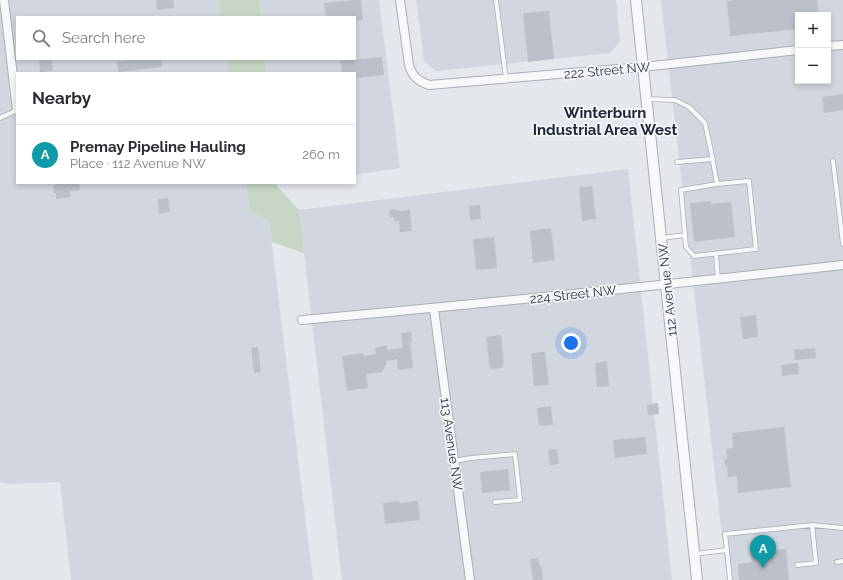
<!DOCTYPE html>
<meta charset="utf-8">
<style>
body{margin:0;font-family:Raleway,sans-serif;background:#f2f2f3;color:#2b2b33}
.controls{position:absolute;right:12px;top:12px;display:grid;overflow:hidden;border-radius:0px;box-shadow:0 2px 6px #0003}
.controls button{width:36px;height:36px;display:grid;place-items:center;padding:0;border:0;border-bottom:1px solid #e1e1e2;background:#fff;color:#2b2b33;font:20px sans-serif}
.you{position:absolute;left:571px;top:343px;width:14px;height:14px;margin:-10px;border:3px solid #fff;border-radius:50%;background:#1a73e8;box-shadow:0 0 0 6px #1a73e833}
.badge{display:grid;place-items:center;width:26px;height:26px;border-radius:50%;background:#1a73e8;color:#fff;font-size:13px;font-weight:700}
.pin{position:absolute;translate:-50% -33px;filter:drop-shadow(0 1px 2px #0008)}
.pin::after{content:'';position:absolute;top:21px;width:14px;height:12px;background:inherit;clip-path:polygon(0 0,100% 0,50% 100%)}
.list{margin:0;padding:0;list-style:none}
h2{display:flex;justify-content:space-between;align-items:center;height:52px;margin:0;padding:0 16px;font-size:17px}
h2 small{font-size:13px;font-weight:400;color:#7c7c81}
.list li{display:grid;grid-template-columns:26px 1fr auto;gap:12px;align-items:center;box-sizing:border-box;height:60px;padding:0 16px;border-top:1px solid #e1e1e2}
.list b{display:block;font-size:15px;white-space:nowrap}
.list p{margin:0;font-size:13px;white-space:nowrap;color:#7c7c81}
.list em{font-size:13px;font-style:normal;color:#7c7c81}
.icon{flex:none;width:22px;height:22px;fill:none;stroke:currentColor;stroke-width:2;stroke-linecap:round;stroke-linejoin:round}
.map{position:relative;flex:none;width:843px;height:580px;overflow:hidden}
.search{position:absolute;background:#fff;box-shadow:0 2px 6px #0003;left:16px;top:16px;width:340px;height:44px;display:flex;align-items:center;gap:10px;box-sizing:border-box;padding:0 14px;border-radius:0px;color:#7c7c81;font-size:15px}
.panel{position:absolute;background:#fff;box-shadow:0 2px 6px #0003;left:16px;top:72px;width:340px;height:112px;border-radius:0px}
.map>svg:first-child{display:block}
</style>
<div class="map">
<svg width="843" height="580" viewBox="0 0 843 580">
<rect width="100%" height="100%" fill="#e4e7ec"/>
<path fill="#d2d6de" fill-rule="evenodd" d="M0,0H219L221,17H17V59H227L229,73H17V183H246L250,211L269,221L313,580H71L60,482L6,484L0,482Z
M259,0H379L400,168L355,175V73H266L265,59H355V17H261Z
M416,0H616L620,41L611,53L436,71L424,61Z
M661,0H843V580H727ZM798,15H828V81H798Z
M628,169L672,580H342L299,210Z"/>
<path fill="#c9d6c5" d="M219,0H259L261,17H221Z
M227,59H265L266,73H229Z
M246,183H277V186L299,210L304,253L272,242L269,221L250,211Z"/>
<path fill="#bbc0ca" d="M156,0H173L174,8L157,10Z
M354,0H361L363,20L355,21V17H326L324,3Z
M736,0H817L819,15H798V29L730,36L727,1Z
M549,11L554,59L528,62L523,13Z
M382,57L384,75L355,78V73H342L340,61Z
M39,59H52L53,71L40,72Z
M134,59H161L162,67L118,72L117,62Z
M843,94V110L824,113L822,97Z
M55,183H79L80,190L70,191L71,197L56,199V193H54L53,185H55Z
M592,186L596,219L582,221L579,187Z
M168,198L170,212L159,214L158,199Z
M711,201V204L731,202L735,237L694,242L690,203Z
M480,205L481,219L470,220L469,206Z
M397,209V211L410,210L412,231L400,232L399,221L395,222L394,217L390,218L389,210Z
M551,228L555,260L533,263L530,231Z
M494,237L497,268L476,270L473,239Z
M756,315L758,337L743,339L740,317Z
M411,332L412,342H410L413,368L398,370L397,359L386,361V365L382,372L366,374L368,388L347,391L342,356L363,353L364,356L376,354L375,348L387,345V350L403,348L401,333Z
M501,335L504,363L503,364V368L490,369L486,337Z
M258,347L261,372L254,373L251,348Z
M815,348L816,358L795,360L794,350Z
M545,352L549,385L534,386L531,353Z
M607,361L609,386L597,387L595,363Z
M798,363L799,374L782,376L781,365Z
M658,403L659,414L648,415L647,405Z
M551,406L553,425L539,426L537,408Z
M784,427L791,487L738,493L737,476L728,477L727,466L725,467L724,460L727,459L726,449L733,448L732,433Z
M645,437L647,454L615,458L613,440Z
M557,449L559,464L550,465L548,450Z
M508,469L510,490L482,493L480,472Z
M399,501L400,503L418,501L420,520L385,524L383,503Z
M786,549L789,580H739L738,564L752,562L750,553Z
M538,558L540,567H542L543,580H533L530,559Z"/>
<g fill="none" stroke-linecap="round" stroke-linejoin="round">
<defs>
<path id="service" d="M496,0L506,79
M646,99L675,100L689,107L705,123L711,151L717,184L681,190L686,247L694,256L756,249L749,181L717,184
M0,118L17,110
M833,161L843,244
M677,162L713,159
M662,238L685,235
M716,254L718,279
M454,461L471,458L515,454L520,500L495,502
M727,550L725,534L812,525L843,528
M694,554L727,550L730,580
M837,562L843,561
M797,565L816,563L812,525"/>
<path id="minor" d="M4,0L17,110
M400,0L409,65C412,76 418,81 429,85L643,67L798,50
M828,46L843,45
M434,309L470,580
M302,320C483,304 663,285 843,265"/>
<path id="tertiary" d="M636,0L697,580"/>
</defs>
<use href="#service" stroke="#a9aeb7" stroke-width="5.5"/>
<use href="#minor" stroke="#a9aeb7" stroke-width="10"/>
<use href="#tertiary" stroke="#a9aeb7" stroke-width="12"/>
<use href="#service" stroke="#f7f8fa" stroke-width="4"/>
<use href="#minor" stroke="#f7f8fa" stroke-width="8"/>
<use href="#tertiary" stroke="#f7f8fa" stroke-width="10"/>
</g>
<g text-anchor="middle" stroke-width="3.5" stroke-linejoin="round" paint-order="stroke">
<g font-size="13" fill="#2b3445" stroke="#f4f6f9">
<text transform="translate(607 70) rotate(-5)" y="5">222 Street NW</text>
<text transform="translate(667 290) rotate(-96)" y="5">112 Avenue NW</text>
<text transform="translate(573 294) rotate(-6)" y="5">224 Street NW</text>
<text transform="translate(452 444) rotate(82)" y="5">113 Avenue NW</text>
</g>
<g font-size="15" font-weight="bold" fill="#1d2536" stroke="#f4f6f9">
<text x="605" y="118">Winterburn<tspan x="605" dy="17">Industrial Area West</tspan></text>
</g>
</g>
</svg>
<div class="controls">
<button>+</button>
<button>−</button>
</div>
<div class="you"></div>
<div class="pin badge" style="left:763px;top:568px;background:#0f9aa8">A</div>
<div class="search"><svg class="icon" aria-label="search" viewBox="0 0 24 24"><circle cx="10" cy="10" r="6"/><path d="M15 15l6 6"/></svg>Search here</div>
<section class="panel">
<h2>Nearby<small></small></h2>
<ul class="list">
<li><span class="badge" style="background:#0f9aa8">A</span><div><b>Premay Pipeline Hauling</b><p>Place · 112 Avenue NW</p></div><em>260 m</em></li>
</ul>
</section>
</div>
